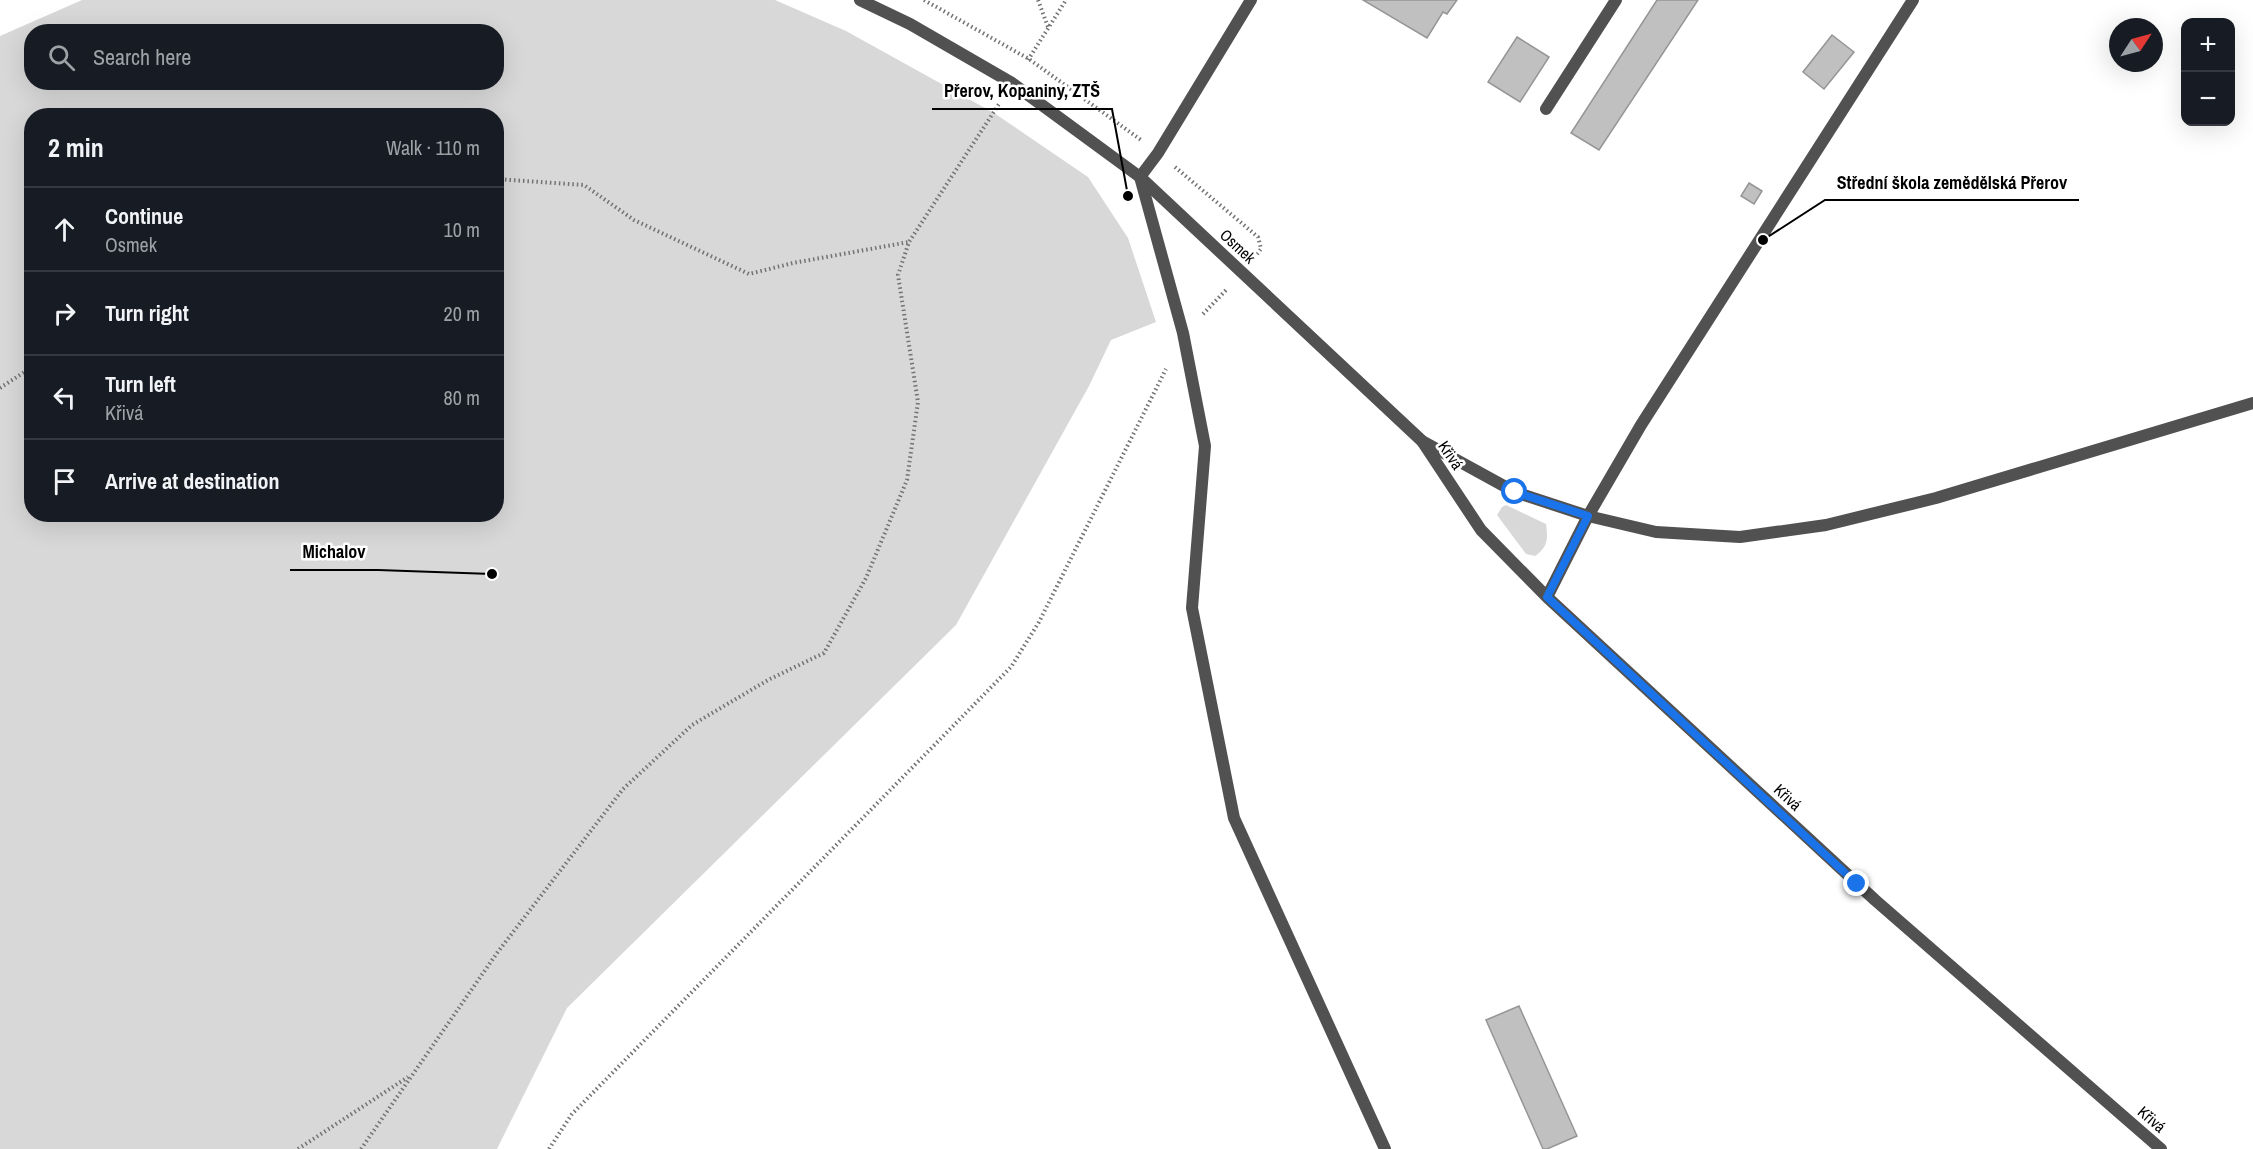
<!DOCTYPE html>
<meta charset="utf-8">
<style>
body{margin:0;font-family:"Archivo Narrow",sans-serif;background:#242831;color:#f1f3f6}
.controls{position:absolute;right:18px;top:18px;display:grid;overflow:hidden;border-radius:12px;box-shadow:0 6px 24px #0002}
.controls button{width:54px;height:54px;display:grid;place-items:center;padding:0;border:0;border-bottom:2px solid #363941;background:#171b24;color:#f1f3f6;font:30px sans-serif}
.compass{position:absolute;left:2109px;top:18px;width:54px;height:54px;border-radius:50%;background:#171b24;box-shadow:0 6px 24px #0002;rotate:54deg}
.stop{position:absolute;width:18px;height:18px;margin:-14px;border:4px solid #1a73e8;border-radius:50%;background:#fff}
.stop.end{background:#1a73e8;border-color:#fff;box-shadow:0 2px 6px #0008}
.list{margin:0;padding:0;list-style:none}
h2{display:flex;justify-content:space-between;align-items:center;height:78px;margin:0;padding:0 24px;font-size:26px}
h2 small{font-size:20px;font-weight:400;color:#9ea1a6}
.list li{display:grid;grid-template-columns:39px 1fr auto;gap:18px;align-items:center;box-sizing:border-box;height:84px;padding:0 24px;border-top:2px solid #363941}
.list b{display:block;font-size:22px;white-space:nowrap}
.list p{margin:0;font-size:20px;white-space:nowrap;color:#9ea1a6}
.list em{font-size:20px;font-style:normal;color:#9ea1a6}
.icon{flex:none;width:33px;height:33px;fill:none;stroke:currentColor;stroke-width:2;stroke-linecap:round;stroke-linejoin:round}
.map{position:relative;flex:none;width:2253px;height:1149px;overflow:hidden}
.search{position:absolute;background:#171b24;box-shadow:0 6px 24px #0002;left:24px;top:24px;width:480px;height:66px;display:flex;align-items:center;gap:15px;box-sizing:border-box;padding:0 21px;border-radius:24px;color:#9ea1a6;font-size:22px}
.panel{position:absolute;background:#171b24;box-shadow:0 6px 24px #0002;left:24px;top:108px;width:480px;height:414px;border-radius:24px}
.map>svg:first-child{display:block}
</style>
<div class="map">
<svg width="2253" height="1149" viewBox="0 0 2253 1149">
<rect width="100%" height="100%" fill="#fff"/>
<path fill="#d8d8d8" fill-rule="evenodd" d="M82,0H775L846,31L994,113L1088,177L1128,238L1156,322L1111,340L1089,386L956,625L567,1008L497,1149H0V36ZM32,32H496V82H32ZM32,116H496V514H32Z
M1506,505L1546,524C1548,539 1548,547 1535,556L1526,554L1497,515L1502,507Z"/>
<path fill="#c0c0c0" stroke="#959595" stroke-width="1.5" d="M1363,0H1457L1447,14L1443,12L1427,38Z
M1657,0H1698L1599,150L1571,133Z
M1832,35L1854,52L1824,89L1803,72Z
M1517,37L1549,57L1520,102L1488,82Z
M1749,183L1762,191L1754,204L1741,196Z
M1519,1006L1577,1136L1547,1149H1543L1486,1020Z"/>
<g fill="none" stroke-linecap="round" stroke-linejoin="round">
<path stroke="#737373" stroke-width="4" stroke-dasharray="1.5 3" stroke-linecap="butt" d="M924,0L1029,59L1141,140
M1038,0L1048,27
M1028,60L1066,0
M1175,167L1258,237L1261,249L1257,254
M496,179L584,185L634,220L749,274L793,263L909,242
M1203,314L1227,289
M0,388L32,367
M298,1149L408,1077
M361,1149L497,953L623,789L692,725L768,680L824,653L866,578L907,480L918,402L898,275L909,242L999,104
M549,1149L572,1114L1011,667L1039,622L1166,369"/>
<path stroke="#515151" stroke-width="12" d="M1546,109L1616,0
M1140,177L1158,153L1251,0
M1588,516L1641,425L1913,0"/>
<path stroke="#515151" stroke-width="12" d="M1140,177L1183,333L1205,446L1192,608L1234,818L1385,1149
M1422,441L1481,530L1547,597L1875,900L2161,1149
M1547,597L1588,516"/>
<path stroke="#515151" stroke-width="12" d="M860,0L910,24L1012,83L1140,177L1422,441L1515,492L1588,516L1656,532L1740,537L1826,525L1936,498L2253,403"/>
</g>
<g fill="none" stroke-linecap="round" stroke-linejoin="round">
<path stroke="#1a73e8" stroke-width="8" d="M1515,492L1588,516L1547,597L1857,884"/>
</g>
<g text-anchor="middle" stroke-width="5" stroke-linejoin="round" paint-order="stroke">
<g font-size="16" fill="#000" stroke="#fff">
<text transform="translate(1238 246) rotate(43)" y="6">Osmek</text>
<text transform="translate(1451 455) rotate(56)" y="6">Křivá</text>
<text transform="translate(1788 797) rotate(43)" y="6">Křivá</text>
<text transform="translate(2152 1119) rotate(41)" y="6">Křivá</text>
</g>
</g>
<path fill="none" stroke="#000" stroke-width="2" d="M1128 196L1112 109H932M1763 240L1825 200H2079M492 574L378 570H290"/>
<g fill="#000" stroke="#fff" stroke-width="2">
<circle cx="1128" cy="196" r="6"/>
<circle cx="1763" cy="240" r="6"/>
<circle cx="492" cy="574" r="6"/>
</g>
<g font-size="18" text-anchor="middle" font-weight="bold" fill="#000" stroke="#fff" stroke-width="5" stroke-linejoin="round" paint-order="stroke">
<text x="1022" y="97">Přerov, Kopaniny, ZTŠ</text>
<text x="1952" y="189">Střední škola zemědělská Přerov</text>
<text x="334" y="558">Michalov</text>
</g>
</svg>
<div class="controls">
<button>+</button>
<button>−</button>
</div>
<svg class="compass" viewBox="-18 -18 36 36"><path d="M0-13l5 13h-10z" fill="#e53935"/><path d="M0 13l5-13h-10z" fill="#9ea1a6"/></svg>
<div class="stop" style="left:1515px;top:492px"></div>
<div class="stop end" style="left:1857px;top:884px"></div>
<div class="search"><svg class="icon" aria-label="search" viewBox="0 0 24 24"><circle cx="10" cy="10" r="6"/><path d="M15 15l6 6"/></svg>Search here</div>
<section class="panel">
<h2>2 min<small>Walk · 110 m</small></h2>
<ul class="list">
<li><svg class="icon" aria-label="ahead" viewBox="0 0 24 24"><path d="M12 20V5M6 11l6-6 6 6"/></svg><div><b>Continue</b><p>Osmek</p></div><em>10 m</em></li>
<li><svg class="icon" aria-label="right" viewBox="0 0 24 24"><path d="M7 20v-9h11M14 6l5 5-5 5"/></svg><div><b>Turn right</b></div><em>20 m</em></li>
<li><svg class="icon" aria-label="left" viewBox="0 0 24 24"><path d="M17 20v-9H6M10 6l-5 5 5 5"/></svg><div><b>Turn left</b><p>Křivá</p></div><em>80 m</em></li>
<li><svg class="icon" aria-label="arrive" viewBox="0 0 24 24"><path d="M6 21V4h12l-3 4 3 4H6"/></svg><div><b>Arrive at destination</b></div></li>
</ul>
</section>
</div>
